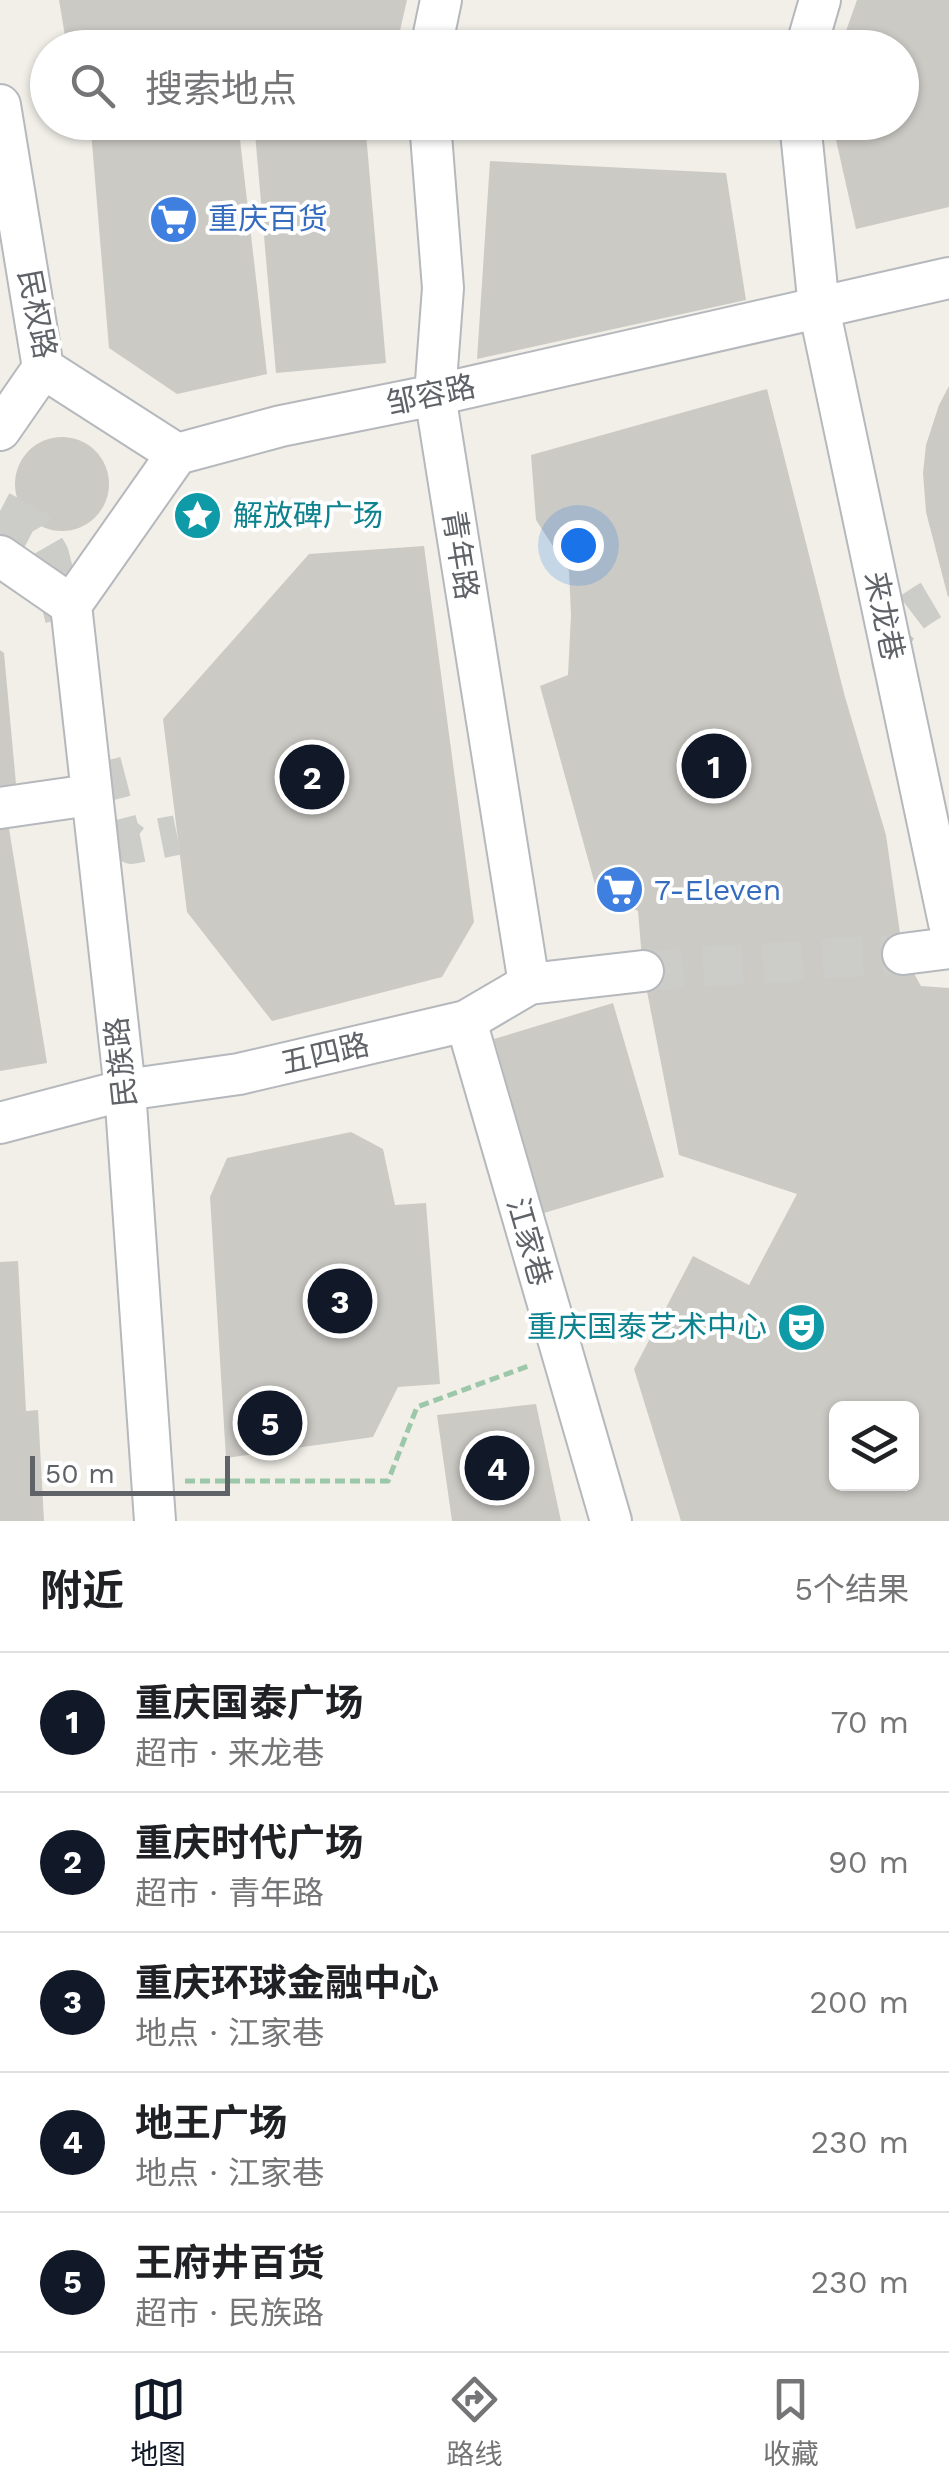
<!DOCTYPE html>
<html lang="zh">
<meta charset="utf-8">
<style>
body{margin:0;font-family:"Work Sans","Noto Sans SC",sans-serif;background:#f2f2f2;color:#202124}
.controls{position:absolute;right:30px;bottom:30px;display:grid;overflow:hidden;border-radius:15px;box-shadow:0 2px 8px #0004}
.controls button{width:90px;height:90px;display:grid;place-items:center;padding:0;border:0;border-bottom:2px solid #e0e0e0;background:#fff;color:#202124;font:50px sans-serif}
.scale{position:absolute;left:30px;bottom:25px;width:200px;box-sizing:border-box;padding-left:10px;border:5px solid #5f6368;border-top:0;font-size:28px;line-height:35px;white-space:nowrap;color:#5f6368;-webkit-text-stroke:8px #fff;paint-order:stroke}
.you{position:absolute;left:578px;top:545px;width:35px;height:35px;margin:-25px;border:8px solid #fff;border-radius:50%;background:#1a73e8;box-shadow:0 0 0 15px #1a73e833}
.badge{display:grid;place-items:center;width:65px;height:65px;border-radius:50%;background:#111827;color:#fff;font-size:32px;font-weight:700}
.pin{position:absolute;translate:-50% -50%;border:5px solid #fff;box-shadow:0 2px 10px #0006}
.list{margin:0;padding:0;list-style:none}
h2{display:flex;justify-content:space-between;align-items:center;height:130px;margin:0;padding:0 40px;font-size:42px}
h2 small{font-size:32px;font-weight:400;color:#757577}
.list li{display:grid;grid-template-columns:65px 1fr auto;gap:30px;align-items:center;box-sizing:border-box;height:140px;padding:0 40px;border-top:2px solid #e0e0e0}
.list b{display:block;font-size:38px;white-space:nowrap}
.list p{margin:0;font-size:32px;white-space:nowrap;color:#757577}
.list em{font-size:32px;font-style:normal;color:#757577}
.icon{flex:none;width:55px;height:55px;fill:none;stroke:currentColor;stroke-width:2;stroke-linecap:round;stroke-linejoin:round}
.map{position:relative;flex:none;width:949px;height:1521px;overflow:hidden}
.search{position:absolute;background:#fff;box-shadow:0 2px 8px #0004;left:30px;right:30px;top:30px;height:110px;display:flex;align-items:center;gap:25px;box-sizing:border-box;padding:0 35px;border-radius:55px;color:#757577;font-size:38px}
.sheet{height:830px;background:#fff}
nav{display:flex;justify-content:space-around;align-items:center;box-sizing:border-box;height:140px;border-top:2px solid #e0e0e0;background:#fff;font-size:28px;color:#757577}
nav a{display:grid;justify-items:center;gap:5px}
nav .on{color:#111827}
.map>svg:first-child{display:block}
</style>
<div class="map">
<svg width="949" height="1521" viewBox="0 0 949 1521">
<rect width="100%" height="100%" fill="#f1efe8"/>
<path fill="#cccac5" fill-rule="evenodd" d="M59,0H407L396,48H67Z
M857,0H949V207L856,229L832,122H902V48H840Z
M144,122H238L267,374L177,394L109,348L91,131Z
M254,122H365L386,363L276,373Z
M490,161L726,173L746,300L477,359Z
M949,386V596L948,597L926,512L923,473L926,445L939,405Z
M767,389L845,697L886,835L903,954L921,986L949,988V1521H681L634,1369L693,1256L749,1285L797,1194L679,1155L643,971L638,911L596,888L540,686L568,675L571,615L569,571L536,520L531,455ZM836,1408H912V1484H836Z
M15 484a47 47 0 1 1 94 0a47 47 0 1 1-94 0Z
M424,546L474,922L442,977L272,1021L187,912L163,719L309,554Z
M0,650L4,653L17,795L0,798Z
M7,816L47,1063L0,1071V817Z
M613,1003L664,1177L544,1213L494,1039Z
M351,1132L383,1149L395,1205L426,1203L440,1384L398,1387L373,1437L226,1458L210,1197L227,1158Z
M18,1261L26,1411L38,1410L44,1521H0V1262Z
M536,1404L561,1521H452L437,1415Z"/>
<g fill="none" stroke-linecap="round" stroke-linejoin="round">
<path stroke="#ccccc8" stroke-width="40" stroke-dasharray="40 20" stroke-linecap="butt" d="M0,511L34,529L49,555L65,618
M892,665C884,631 904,616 931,600
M101,762L120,835L132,844L177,835
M643,971L903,954"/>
<defs>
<path id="minor" d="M431,48L441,0
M806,48L820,0
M0,105L43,368L177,454
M430,122L443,288L435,395L529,984
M800,122L819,308L949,923
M0,430L43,368
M0,556L71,605
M71,605L177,454L281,426L435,395L949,278
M71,605L125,1090L155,1521
M0,808L90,795
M903,954L949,948
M466,1021L611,1521
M0,1123L125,1090L239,1074L466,1021L529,984L643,971"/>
</defs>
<use href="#minor" stroke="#b5b8bc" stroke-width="44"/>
<path stroke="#9cc7a9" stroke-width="5" stroke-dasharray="10 5" stroke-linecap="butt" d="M185,1481H388L417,1407L531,1365"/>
<use href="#minor" stroke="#fff" stroke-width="40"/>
</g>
<defs>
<symbol id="supermarket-disc" viewBox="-11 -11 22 22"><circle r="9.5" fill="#3f7fe0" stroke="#fff"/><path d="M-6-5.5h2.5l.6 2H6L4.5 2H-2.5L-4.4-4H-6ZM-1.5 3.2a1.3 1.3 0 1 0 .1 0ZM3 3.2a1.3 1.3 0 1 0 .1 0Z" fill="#fff"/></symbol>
<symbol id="sight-disc" viewBox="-11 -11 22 22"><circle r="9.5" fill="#0f9aa8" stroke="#fff"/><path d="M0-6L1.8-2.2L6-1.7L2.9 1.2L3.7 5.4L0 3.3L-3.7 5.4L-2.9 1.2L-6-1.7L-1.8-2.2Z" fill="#fff"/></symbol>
<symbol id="theatre-disc" viewBox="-11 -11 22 22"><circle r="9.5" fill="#0f9aa8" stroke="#fff"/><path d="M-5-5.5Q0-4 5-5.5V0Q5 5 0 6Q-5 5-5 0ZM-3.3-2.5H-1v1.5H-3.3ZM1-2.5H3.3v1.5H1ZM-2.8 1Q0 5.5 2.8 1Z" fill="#fff"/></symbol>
</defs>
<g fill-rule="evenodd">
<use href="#supermarket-disc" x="146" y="192" width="55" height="55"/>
<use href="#sight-disc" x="170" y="488" width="55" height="55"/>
<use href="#supermarket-disc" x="592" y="862" width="55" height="55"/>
<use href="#theatre-disc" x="774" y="1300" width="55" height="55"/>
</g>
<g text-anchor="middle" stroke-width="8" stroke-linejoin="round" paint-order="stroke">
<g font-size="30" fill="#366cbe" stroke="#fff" text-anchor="start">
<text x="208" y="229">重庆百货</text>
<text x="654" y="900">7-Eleven</text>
</g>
<g font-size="30" fill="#5f6368" stroke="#fff">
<text transform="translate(37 314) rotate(79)" y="10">民权路</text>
<text transform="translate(431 395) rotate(-12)" y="10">邹容路</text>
<text transform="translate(460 555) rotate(81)" y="10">青年路</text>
<text transform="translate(884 616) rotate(78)" y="10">来龙巷</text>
<text transform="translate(325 1054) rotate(-13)" y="10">五四路</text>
<text transform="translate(121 1062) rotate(-96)" y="10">民族路</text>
<text transform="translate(529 1242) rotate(74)" y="10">江家巷</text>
</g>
<g font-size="30" fill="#0d838f" stroke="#fff" text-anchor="start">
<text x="233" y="526">解放碑广场</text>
<text x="767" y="1337" text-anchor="end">重庆国泰艺术中心</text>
</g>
</g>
</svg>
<div class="controls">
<button><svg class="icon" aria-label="layers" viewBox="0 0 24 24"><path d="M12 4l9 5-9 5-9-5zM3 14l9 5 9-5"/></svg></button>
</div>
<div class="scale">50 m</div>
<div class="you"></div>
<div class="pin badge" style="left:714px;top:766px">1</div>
<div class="pin badge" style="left:312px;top:777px">2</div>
<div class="pin badge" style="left:340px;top:1301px">3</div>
<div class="pin badge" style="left:497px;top:1468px">4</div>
<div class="pin badge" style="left:270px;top:1423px">5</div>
<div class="search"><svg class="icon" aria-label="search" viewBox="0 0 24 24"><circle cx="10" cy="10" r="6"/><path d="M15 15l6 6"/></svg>搜索地点</div>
</div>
<section class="sheet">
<h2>附近<small>5个结果</small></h2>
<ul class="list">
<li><span class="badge">1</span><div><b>重庆国泰广场</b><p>超市 · 来龙巷</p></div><em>70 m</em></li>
<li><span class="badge">2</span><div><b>重庆时代广场</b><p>超市 · 青年路</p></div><em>90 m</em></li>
<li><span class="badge">3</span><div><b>重庆环球金融中心</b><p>地点 · 江家巷</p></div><em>200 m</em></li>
<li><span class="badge">4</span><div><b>地王广场</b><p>地点 · 江家巷</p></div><em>230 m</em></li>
<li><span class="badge">5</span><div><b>王府井百货</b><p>超市 · 民族路</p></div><em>230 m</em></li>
</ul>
</section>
<nav>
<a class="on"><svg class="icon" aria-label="map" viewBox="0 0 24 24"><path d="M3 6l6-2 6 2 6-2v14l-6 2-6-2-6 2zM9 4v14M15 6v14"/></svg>地图</a>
<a><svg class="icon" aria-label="directions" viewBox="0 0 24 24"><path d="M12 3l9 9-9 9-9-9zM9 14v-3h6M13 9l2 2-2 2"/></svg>路线</a>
<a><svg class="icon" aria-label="saved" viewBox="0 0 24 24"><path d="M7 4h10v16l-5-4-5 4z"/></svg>收藏</a>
</nav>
